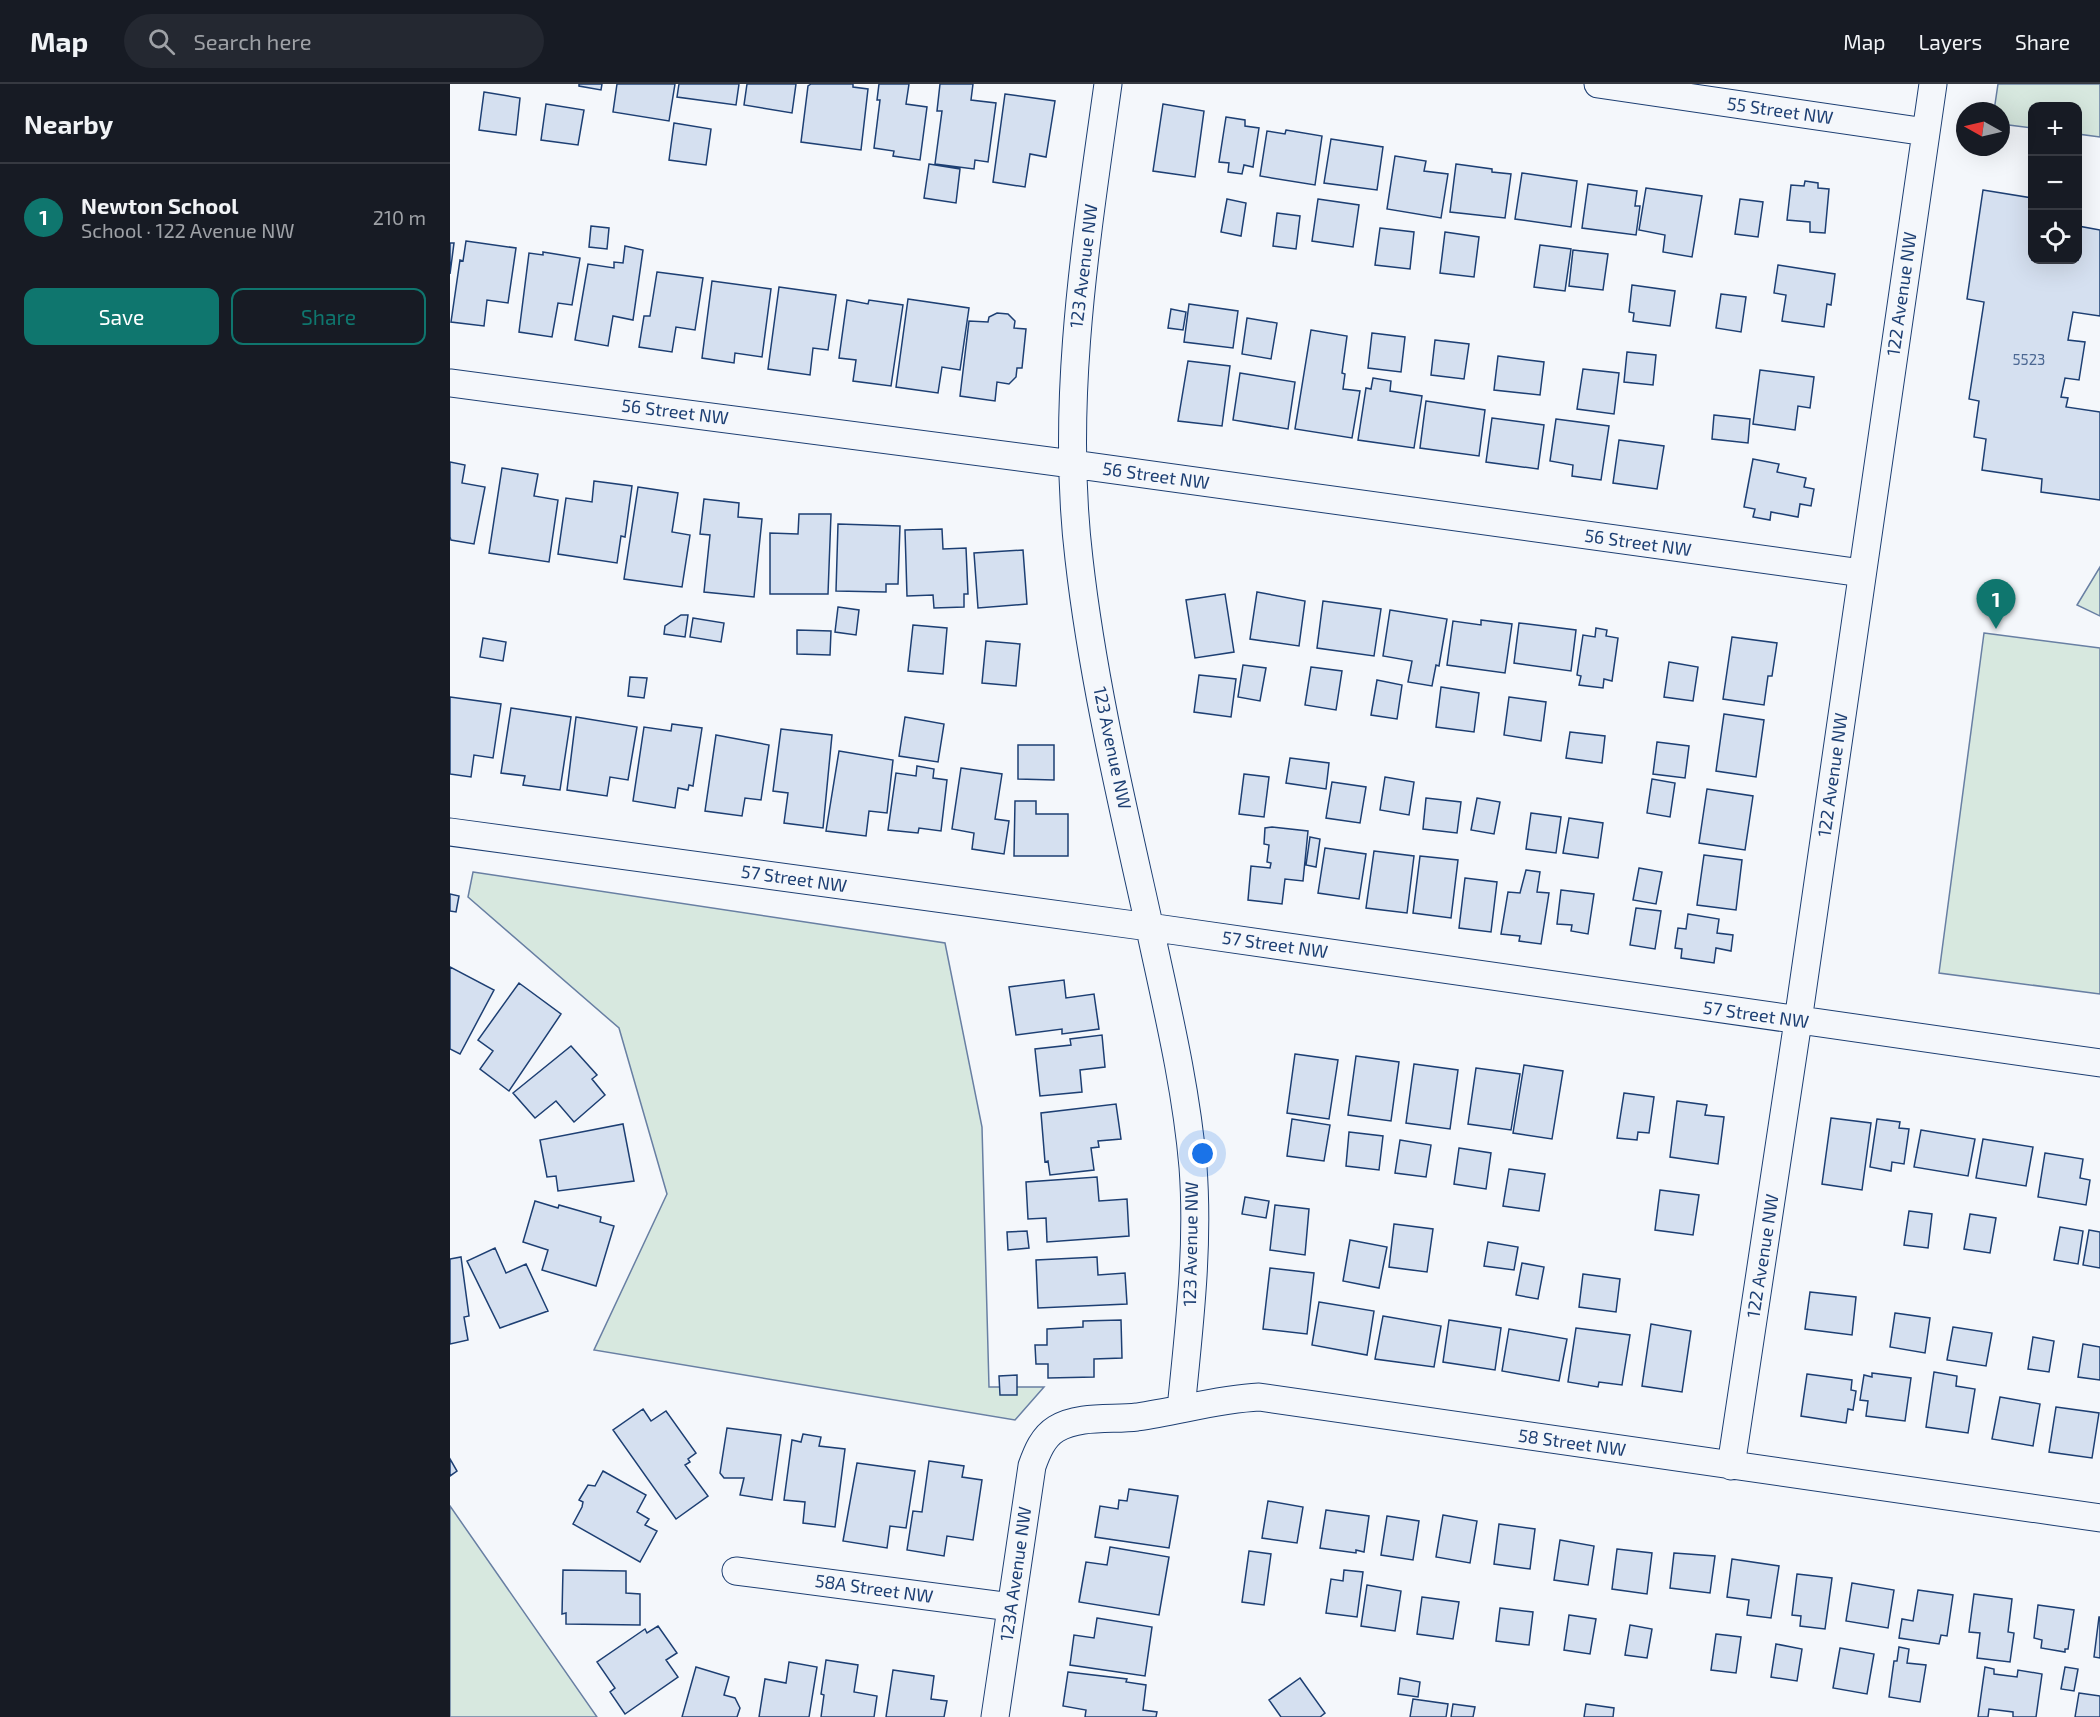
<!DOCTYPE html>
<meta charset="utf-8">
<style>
body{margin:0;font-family:"Exo 2",sans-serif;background:#242831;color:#f1f3f6}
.controls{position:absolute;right:18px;top:18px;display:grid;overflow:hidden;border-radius:12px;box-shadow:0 6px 24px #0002}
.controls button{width:54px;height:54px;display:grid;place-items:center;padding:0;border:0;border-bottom:2px solid #363941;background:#171b24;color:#f1f3f6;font:30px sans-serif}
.compass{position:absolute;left:1506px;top:18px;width:54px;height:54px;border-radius:50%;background:#171b24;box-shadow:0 6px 24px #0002;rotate:278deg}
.you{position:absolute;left:753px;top:1070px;width:21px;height:21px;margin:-15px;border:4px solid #fff;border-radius:50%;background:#1a73e8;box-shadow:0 0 0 9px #1a73e833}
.badge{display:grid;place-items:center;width:39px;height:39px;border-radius:50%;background:#0f766e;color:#fff;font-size:20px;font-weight:700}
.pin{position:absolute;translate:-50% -50px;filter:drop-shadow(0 2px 3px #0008)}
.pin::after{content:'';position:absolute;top:32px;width:21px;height:18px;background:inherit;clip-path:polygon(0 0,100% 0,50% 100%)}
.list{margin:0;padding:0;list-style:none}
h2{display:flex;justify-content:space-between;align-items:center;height:78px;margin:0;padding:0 24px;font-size:26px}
h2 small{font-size:20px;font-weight:400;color:#9ea1a6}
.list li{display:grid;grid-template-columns:39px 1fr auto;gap:18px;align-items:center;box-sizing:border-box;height:108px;padding:0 24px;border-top:2px solid #363941}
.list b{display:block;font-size:22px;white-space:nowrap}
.list p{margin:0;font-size:20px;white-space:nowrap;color:#9ea1a6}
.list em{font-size:20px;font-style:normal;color:#9ea1a6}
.actions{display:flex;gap:12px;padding:18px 24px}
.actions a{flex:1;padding:14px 0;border:2px solid #0f766e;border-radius:12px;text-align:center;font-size:21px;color:#0f766e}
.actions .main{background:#0f766e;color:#fff}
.icon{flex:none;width:33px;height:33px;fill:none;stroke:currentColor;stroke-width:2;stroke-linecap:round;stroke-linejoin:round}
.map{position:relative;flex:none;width:1650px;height:1633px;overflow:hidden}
header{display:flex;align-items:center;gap:36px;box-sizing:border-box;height:84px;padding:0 30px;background:#171b24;border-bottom:2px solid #363941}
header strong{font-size:28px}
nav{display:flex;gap:33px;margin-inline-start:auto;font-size:21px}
.search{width:420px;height:54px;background:#242831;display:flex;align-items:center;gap:15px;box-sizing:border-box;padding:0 21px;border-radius:33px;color:#9ea1a6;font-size:22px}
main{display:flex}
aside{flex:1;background:#171b24}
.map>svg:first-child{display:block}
</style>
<header>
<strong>Map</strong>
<div class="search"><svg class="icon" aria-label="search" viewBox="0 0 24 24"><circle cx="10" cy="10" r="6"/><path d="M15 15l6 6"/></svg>Search here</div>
<nav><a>Map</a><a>Layers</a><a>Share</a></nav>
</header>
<main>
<aside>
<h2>Nearby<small></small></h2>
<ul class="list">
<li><span class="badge">1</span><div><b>Newton School</b><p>School · 122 Avenue NW</p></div><em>210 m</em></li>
</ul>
<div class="actions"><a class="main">Save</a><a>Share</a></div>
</aside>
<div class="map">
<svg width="1650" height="1633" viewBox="0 0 1650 1633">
<rect width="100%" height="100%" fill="#f4f7fb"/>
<path fill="#d7e8df" stroke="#687fa3" stroke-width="1.5" d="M1548,0H1650V53L1628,50V22H1582V44L1551,40V27H1544Z
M1650,483V532L1627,521Z
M1534,549L1650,564V910L1489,889Z
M23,788L495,859L532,1043L539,1303H594L565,1336L144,1266L217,1110L169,944L18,813Z
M0,1422L147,1633H0Z"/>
<path fill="#d5e0f0" stroke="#1d3f73" stroke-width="1.5" d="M129,0H152L151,6L129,2Z
M167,0H225L219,37L163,28Z
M229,0H289L286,21L227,13Z
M297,0H346L342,29L294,21Z
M361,0H403V3L418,5L411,66L351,58L358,2Z
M429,0H459L456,20L477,23L470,76L443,72L444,67L424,64L430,16H427Z
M490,0H523L521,16L546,19L538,78L525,76L524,85L485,80L492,27H487Z
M34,8L70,14L66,51L29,46Z
M555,10L605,17L596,73L580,70L575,103L543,98Z
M96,20L134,26L128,61L91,56Z
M713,20L754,27L745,93L703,87Z
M776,33L795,36V42L809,44L803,83L794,81L792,90L778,88L779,79L769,78Z
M224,39L261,45L256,81L219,76Z
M836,46L872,52L865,101L810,92L817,47L835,50Z
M881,55L933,63L927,106L874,99Z
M945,72L976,77L974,87L998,90L991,134L937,125Z
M479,80L510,85L506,119L474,114Z
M1006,80L1042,85V88L1061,90L1055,134L1000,128Z
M1072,89L1127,97L1121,143L1065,135Z
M1355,97L1368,99V104L1379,105L1375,149L1360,148V138L1337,136L1341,101L1354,102Z
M1138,100L1187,107L1185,122H1190L1186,151L1132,144Z
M1196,104L1252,112L1242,173L1213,168L1215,151L1189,146Z
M1533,106L1582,114V176H1628V142L1650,146V232L1623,228L1618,256L1635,258L1629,296L1615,294L1611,313L1618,314L1616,323L1650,328V416L1591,408L1592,395L1532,386L1536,355L1524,353L1529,317L1519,315L1534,218L1517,215Z
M777,115L796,119L791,152L771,148Z
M868,115L909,121L903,163L862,157Z
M1290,115L1313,118L1308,153L1285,150Z
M827,129L850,132L846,165L823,162Z
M141,142L159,144L157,165L139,163Z
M930,144L964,148L960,185L925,181Z
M995,148L1029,153L1024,193L990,189Z
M16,157L66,164L58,219L37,216L34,242L1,238L10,176L13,177Z
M0,159H4L0,190Z
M1090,161L1121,165L1115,207L1084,203Z
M175,162L193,166L183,236L163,232L158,262L125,256L138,180L164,184V178L173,179Z
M1123,166L1158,170L1153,206L1119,202Z
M93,168L130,174L122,221L108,219L102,253L69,248L79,169L93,171Z
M1328,181L1385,190L1381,221L1377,220L1374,243L1332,237L1336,211L1324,209Z
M207,188L253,194L245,246L226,243L222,268L189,263L194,232H200Z
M262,197L321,205L312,273L285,269L284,279L252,274Z
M1182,201L1225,207L1220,242L1183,237L1184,229L1179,228Z
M329,203L386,211L378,266L363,264L360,291L318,285Z
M1271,210L1296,213L1291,248L1266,244Z
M458,215L519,224L510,286L492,283L488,309L446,303Z
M397,216L418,220L419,216L453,221L441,302L403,297L406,276L389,274Z
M739,220L788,227L783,264L734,258Z
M721,225L736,228L733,246L718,244Z
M547,229L558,230L565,237L564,244L576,245L572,284H567L566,293L559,300L547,298L545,317L510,312L519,237L538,238L539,233Z
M797,234L827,239L821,275L792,270Z
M861,246L897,252L892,289L895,290L893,305L910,307L902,354L845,345Z
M922,249L955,253L951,288L918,284Z
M985,256L1019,260L1014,295L981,291Z
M1177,268L1206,271L1203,301L1174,298Z
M1048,272L1094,278L1090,311L1044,306Z
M738,277L780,282L772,342L728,337Z
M1133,285L1169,289L1164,330L1127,325Z
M1310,286L1364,293L1360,324L1348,322L1345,346L1303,340Z
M790,289L845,298L838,345L783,336Z
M923,294L941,297L940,307L972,312L964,364L908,356L916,304L921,305Z
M976,317L1035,326L1029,372L970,364Z
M1264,331L1300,335L1298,359L1262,355Z
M1042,334L1094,341L1088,385L1036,378Z
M1106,335L1159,342L1151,396L1122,392L1123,381L1100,377Z
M1169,356L1214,362L1207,405L1163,399Z
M1303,375L1329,380L1327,388L1356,394L1354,403L1364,405L1361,422L1350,420L1348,433L1321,428L1320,436L1303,433L1305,425L1294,423Z
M0,378L15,381L12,399L35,403L24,460L1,456L0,453Z
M52,384L88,390L84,412L108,416L99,478L39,469Z
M144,397L182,402L175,453L171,452L167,479L108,470L116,414L142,418Z
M188,403L228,409L222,448L240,451L232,503L174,495Z
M254,415L289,419L288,433L312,435L304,513L254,508L260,451L250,450Z
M349,430H381L378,510H320V449L348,450Z
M388,440L450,442L448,500H436V508L386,507Z
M492,445L493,465L516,464L518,510H514V523L484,524L483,511L457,512L455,446Z
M573,466L577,520L528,524L524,469Z
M807,508L855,517L849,562L800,555Z
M775,510L784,568L745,574L736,516Z
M873,517L931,525L924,572L867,564Z
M388,523L409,526L406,551L385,548Z
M940,526L997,535L989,582L986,581L982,602L958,598L962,577L933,572Z
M231,531H238L235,553L214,550L215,542Z
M243,534L274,539L271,558L240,553Z
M1031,536L1062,540L1055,589L997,581L1003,537L1031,541Z
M1069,539L1126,546L1121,587L1064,579Z
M463,541L497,544L493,590L458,587Z
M1146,544L1157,546L1156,552L1168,554L1162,597L1154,595L1153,604L1129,601L1131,592L1127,591L1133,551L1145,553Z
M347,546L381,547L380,571L347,570Z
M1282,553L1327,559L1322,592H1318L1314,621L1273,615Z
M33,554L56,558L53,577L30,573Z
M536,557L570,560L566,602L532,599Z
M1219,578L1248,583L1243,617L1214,613Z
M793,581L816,584L810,617L788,613Z
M861,583L892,587L886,626L855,621Z
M749,591L786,595L781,633L744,628Z
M180,593L197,594L194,614L178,612Z
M927,596L952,601L947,635L921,631Z
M991,603L1029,609L1024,648L986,643Z
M0,613L51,620L43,674L24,671L21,693L0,690Z
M1059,613L1096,618L1091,657L1054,651Z
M61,624L121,633L110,706L73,701L75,692L51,689Z
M1274,630L1314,636L1306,693L1266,687Z
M126,633L187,643L178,696L160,693L157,712L117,706Z
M455,633L494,640L488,678L449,672Z
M222,640L252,644L243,702L239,701L238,706L228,704L225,724L183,717L194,643L221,647Z
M331,645L382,651L373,744L334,739L338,709L323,707Z
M1120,648L1155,652L1152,679L1116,674Z
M266,651L319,661L311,716L295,714L292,732L255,727Z
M1207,658L1239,662L1235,694L1203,690Z
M568,661H604V696L568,695Z
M389,667L443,676L437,729L419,727L416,752L376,747Z
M840,674L879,679L876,705L836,699Z
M467,682L484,685L483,694L497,696L491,747L469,744L468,749L438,746L446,689L466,692Z
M511,684L552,690L545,735L559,737L554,770L522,765L524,749L502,745Z
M794,690L819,693L814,733L789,730Z
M935,693L964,698L959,731L930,726Z
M1202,695L1225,699L1220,733L1197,729Z
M882,698L916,703L910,739L876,734Z
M1257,705L1303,712L1295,766L1249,759Z
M976,714L1011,718L1007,749L973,745Z
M1027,714L1050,718L1044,750L1021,746Z
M565,717H586V730H618V772H564Z
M1081,729L1111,733L1106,769L1076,765Z
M1119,734L1153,739L1148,774L1113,769Z
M822,743L858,747L853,797L835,795L832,820L798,816L801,782L820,784L821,779L817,778L819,761L814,760L815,744Z
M860,753L870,755L866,783L856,781Z
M875,764L916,770L909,815L868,809Z
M924,767L964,772L957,829L916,824Z
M1254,771L1292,776L1286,826L1247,821Z
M970,772L1008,776L1001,834L963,829Z
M1189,784L1212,788L1206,820L1183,816Z
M1076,786L1090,788L1087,808L1099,809L1091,860L1069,857L1070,852L1051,850L1058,808L1070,809Z
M1015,794L1047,798L1041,848L1009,844Z
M1111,806L1144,810L1138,850L1121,847L1122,841L1107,840Z
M0,810L9,812L6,828L0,827Z
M1186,824L1211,827L1205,865L1180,861Z
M1238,830L1269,835L1267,849L1283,851L1281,867L1266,864L1264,879L1231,874L1232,865L1225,864L1228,844L1236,845Z
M0,883L44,906L10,970L0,965Z
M614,896L616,914L644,910L649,945L612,950V945L566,951L559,903Z
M69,899L111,930L59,1007L30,985L43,967L28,956Z
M652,951L655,983L630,986L632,1008L590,1012L585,965L621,961L620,955Z
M121,962L147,991L142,995L155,1011L124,1038L106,1017L85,1034L63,1009Z
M845,970L888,976L879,1035L837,1029Z
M906,972L949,978L941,1037L898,1031Z
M964,980L1008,986L1000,1045L956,1039Z
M1074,981L1113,987L1102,1055L1063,1049Z
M1026,984L1070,990L1061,1046L1018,1040Z
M1174,1009L1204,1013L1199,1049L1188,1048L1187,1056L1167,1054Z
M1227,1017L1257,1021L1255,1031L1274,1033L1268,1080L1220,1073Z
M666,1020L671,1055L648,1057L649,1063L641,1064L644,1086L600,1091L598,1077L595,1078L591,1029Z
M1381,1034L1421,1039L1412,1106L1372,1100Z
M842,1035L880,1041L874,1077L837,1072Z
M1427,1035L1450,1038L1449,1044L1459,1045L1454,1080L1442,1078L1441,1087L1420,1083Z
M173,1040L184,1097L108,1107L106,1092L97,1093L90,1056Z
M1471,1046L1525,1055L1518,1092L1464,1083Z
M899,1048L933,1052L929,1086L896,1082Z
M1533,1055L1583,1063L1576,1102L1526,1094Z
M950,1056L981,1061L976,1093L945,1089Z
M1009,1064L1041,1069L1036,1105L1004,1100Z
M1595,1069L1633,1075L1630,1094L1640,1096L1636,1121L1588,1113Z
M1059,1085L1095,1090L1089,1127L1053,1122Z
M647,1093L649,1117L677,1115L679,1152L597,1158L596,1134L578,1135L576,1098Z
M1210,1106L1249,1111L1243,1151L1205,1146Z
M795,1113L819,1117L816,1134L792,1130Z
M85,1117L108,1124L109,1121L151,1133L150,1138L164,1142L146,1202L92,1186L98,1166L73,1158Z
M825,1121L859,1125L855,1171L820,1166Z
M1459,1127L1482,1130L1478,1164L1454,1161Z
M1520,1130L1546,1134L1540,1169L1514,1165Z
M944,1140L983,1145L977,1188L939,1183Z
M1610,1143L1633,1147L1628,1180L1604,1176Z
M1639,1146L1650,1148V1184L1633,1181Z
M577,1147L579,1164L558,1166L557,1148Z
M900,1156L937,1163L929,1204L893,1197Z
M1038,1158L1068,1163L1064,1186L1034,1182Z
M45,1164L56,1189L76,1180L98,1227L50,1244L17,1177Z
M11,1173L19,1232L14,1233L18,1256L0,1260V1175Z
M647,1173L648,1191L675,1189L677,1220L588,1224L586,1176Z
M1072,1179L1094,1183L1088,1215L1066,1211Z
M820,1184L864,1189L857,1250L813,1245Z
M1133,1190L1170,1195L1166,1228L1129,1223Z
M1360,1208L1406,1213L1402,1251L1355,1245Z
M869,1218L924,1227L917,1271L862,1261Z
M1445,1229L1480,1234L1475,1269L1440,1263Z
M933,1232L991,1242L984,1283L925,1275Z
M671,1236L672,1274L644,1275V1293L598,1294V1280H586L585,1261H597V1245L633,1243V1237Z
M999,1236L1051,1244L1045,1286L993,1278Z
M1201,1240L1241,1247L1232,1308L1192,1302Z
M1503,1243L1542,1249L1536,1282L1497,1276Z
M1126,1244L1180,1251L1172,1301L1149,1298L1148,1303L1118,1298Z
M1059,1245L1117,1255L1109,1297L1052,1287Z
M1583,1253L1604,1257L1599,1288L1578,1285Z
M1633,1260L1650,1263V1296L1628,1293Z
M1484,1288L1507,1292L1506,1302L1525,1305L1518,1349L1476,1343Z
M1422,1289L1461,1294L1455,1337L1416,1332L1418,1317L1410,1316L1414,1291L1422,1293Z
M1357,1290L1402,1296L1401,1306L1406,1307L1403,1326L1398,1325L1396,1339L1351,1332Z
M567,1291V1311H550L549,1292Z
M1550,1313L1590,1320L1583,1362L1542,1355Z
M1606,1323L1649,1329L1642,1374L1599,1368Z
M193,1325L201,1337L216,1327L246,1369L238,1375L240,1378L235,1381L258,1412L226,1435L163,1346Z
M277,1344L331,1351L322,1416L290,1411L294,1394H274L270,1389Z
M353,1350L371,1353L369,1362L395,1365L385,1443L353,1439L355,1418L334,1416L342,1356L351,1358Z
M0,1375L7,1387L0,1392Z
M479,1377L514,1382L512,1393L532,1396L523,1456L497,1452L494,1472L457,1466L463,1427L472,1428Z
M407,1379L465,1387L456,1444L440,1442L437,1464L393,1457Z
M153,1387L196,1411L187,1428L199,1435L195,1441L207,1447L190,1478L123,1440L132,1423L133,1418L129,1416L138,1401L145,1402Z
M679,1405L728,1412L719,1464L645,1453L650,1422L668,1425L669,1416L677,1417Z
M818,1417L853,1423L847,1459L812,1454Z
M876,1426L919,1432L914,1468L906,1466V1469L870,1464Z
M993,1431L1027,1437L1020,1479L986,1473Z
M937,1432L969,1437L963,1476L931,1471Z
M1049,1440L1085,1445L1080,1485L1044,1480Z
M1110,1456L1144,1462L1138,1501L1104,1496Z
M660,1463L719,1473L709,1531L629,1518L636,1478L657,1481Z
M1167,1465L1202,1469L1197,1510L1162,1505Z
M799,1467L821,1470L814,1521L792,1518Z
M1224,1469L1265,1472L1260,1509L1220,1504Z
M1282,1475L1329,1482L1321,1534L1297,1531L1299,1516L1277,1513Z
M113,1486L176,1487V1509L190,1510V1541L116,1540V1529L112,1530Z
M894,1486L913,1488L907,1533L876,1529L881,1495L893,1497Z
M1347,1490L1382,1494L1375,1545L1350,1542L1351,1532L1342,1531Z
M1402,1499L1444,1506L1438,1544L1396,1537Z
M917,1501L951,1507L945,1547L911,1542Z
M1468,1506L1503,1511L1497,1552L1491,1551L1489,1560L1449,1554L1452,1535L1463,1537Z
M1524,1510L1562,1515L1558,1548L1564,1549L1560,1578L1527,1574L1530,1549L1519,1548Z
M972,1513L1009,1518L1003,1555L967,1550Z
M1588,1521L1624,1526L1618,1565H1615V1568L1591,1564L1592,1556L1584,1554Z
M1050,1524L1083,1528L1079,1561L1046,1557Z
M1119,1531L1146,1535L1140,1570L1114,1566Z
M1649,1533H1650V1574L1644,1573Z
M647,1534L702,1543L695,1592L620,1581L624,1551L644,1554Z
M1180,1541L1202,1545L1197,1574L1175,1571Z
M208,1542L227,1569L216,1576L228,1593L175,1630L160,1608L165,1604L147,1578L195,1545L197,1549Z
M1266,1550L1291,1553L1286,1589L1261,1586Z
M1326,1560L1352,1565L1347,1597L1321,1593Z
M1449,1563L1459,1565L1457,1579L1476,1581L1470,1618L1439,1613L1444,1577H1447Z
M1390,1564L1424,1570L1417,1610L1383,1604Z
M376,1576L408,1581L404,1608L427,1612L424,1633H371L374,1611L371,1610Z
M339,1578L367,1583L359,1633H309L315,1595L336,1599Z
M246,1583L279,1593L274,1611L285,1614L290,1624L287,1633H232Z
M1535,1583L1544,1585V1590L1567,1593L1568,1586L1592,1590L1586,1633H1563V1628L1539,1625L1538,1633H1528Z
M1615,1583L1628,1585L1624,1607L1611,1605Z
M443,1586L484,1592L481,1615L497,1617L494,1633H436Z
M618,1588L677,1595L676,1598L696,1601L693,1626L707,1628L706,1633H635L636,1626L613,1622Z
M850,1594L875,1629L870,1633H831L819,1616Z
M950,1594L970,1598L968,1613L948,1610Z
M1629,1609L1650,1612V1633H1625Z
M963,1615L998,1620L996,1633H960Z
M1003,1620L1025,1623L1023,1633H1001Z
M1136,1620L1164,1624L1163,1633H1134Z"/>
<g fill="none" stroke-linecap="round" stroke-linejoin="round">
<defs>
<path id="street" d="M658,0C636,158 610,316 629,475C643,599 673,723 700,845C717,924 736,1002 743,1083C749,1164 739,1244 731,1325
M1148,0L1476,48
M0,299L622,380L1412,489
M0,748L699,843L1650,979
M1281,1382L1348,937L1483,0
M286,1487L561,1523
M545,1633L582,1382C587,1368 593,1353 606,1345C629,1331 662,1336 687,1333C729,1327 768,1315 809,1313L1650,1434"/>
</defs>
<use href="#street" stroke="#1d3f73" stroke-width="29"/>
<use href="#street" stroke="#f4f7fb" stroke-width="27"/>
</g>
<g text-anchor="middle" stroke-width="4.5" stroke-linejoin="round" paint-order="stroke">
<g font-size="15" fill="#4b6792">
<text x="1579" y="281">5523</text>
</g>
<g font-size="18" fill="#1d3f73" stroke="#f4f7fb">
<text transform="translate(1330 27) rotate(8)" y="6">55 Street NW</text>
<text transform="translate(634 182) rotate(-83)" y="6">123 Avenue NW</text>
<text transform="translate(1452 210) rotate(-82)" y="6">122 Avenue NW</text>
<text transform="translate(225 328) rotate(7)" y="6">56 Street NW</text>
<text transform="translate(706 392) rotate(8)" y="6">56 Street NW</text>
<text transform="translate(1188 459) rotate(8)" y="6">56 Street NW</text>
<text transform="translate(662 664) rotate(78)" y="6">123 Avenue NW</text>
<text transform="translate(1383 691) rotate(-82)" y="6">122 Avenue NW</text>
<text transform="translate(344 795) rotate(8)" y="6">57 Street NW</text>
<text transform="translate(825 861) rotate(8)" y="6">57 Street NW</text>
<text transform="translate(1306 931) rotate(8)" y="6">57 Street NW</text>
<text transform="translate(741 1160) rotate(-89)" y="6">123 Avenue NW</text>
<text transform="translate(1313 1172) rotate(-81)" y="6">122 Avenue NW</text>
<text transform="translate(1122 1359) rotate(8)" y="6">58 Street NW</text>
<text transform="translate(566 1490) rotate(-82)" y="6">123A Avenue NW</text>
<text transform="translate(424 1505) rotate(8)" y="6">58A Street NW</text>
</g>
</g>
</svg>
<div class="controls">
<button>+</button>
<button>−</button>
<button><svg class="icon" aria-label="locate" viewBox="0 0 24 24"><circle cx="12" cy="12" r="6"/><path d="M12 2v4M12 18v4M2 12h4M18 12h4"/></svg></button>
</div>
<svg class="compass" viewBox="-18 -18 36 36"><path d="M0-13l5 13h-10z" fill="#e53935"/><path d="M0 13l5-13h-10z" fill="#9ea1a6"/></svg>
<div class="you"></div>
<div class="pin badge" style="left:1546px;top:545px">1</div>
</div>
</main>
